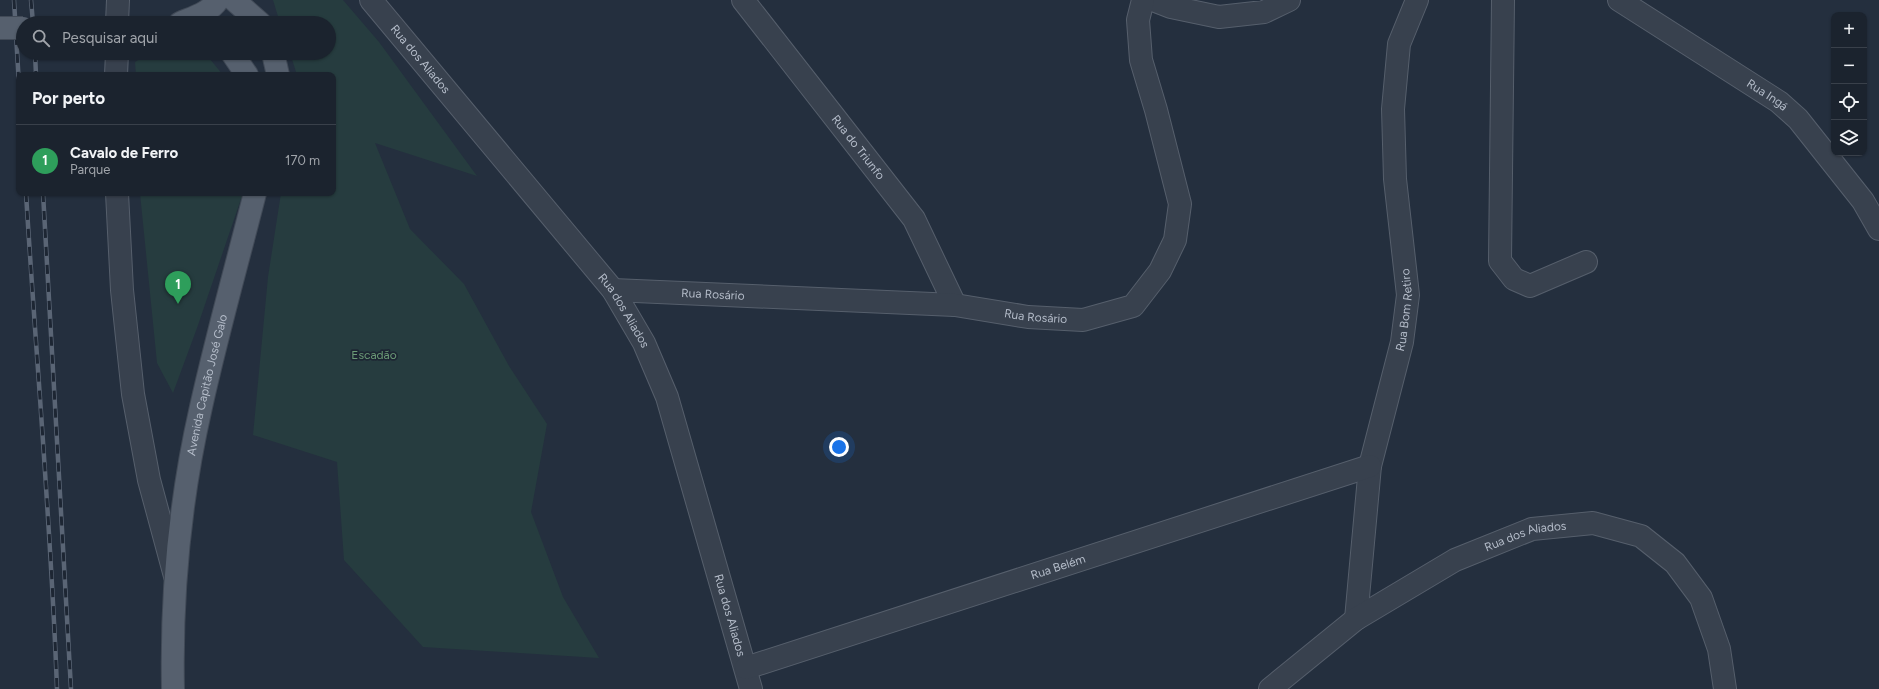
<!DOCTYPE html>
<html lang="pt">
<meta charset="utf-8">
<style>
body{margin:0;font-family:Figtree,sans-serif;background:#242b36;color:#f1f3f6}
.controls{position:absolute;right:12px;top:12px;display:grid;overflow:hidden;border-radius:8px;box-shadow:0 1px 3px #0004}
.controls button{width:36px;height:36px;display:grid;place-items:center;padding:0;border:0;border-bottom:1px solid #39404a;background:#1b232e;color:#f1f3f6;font:20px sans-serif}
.you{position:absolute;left:839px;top:447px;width:14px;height:14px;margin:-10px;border:3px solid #fff;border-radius:50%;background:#1a73e8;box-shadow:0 0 0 6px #1a73e833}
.badge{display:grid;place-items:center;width:26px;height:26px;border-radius:50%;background:#8ab4f8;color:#fff;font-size:13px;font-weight:700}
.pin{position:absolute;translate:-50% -33px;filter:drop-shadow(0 1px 2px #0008)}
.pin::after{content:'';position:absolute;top:21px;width:14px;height:12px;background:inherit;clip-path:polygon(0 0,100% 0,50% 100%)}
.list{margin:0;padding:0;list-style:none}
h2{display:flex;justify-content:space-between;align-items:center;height:52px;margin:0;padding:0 16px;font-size:17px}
h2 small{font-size:13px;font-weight:400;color:#a0a4aa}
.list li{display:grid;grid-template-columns:26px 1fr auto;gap:12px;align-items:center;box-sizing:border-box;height:72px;padding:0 16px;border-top:1px solid #39404a}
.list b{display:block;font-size:15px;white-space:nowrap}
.list p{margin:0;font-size:13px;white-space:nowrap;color:#a0a4aa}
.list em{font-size:13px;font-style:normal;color:#a0a4aa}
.icon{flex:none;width:22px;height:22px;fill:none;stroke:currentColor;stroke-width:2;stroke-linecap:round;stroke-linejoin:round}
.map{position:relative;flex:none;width:1879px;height:689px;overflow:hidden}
.search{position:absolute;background:#1b232e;box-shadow:0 1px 3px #0004;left:16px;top:16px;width:320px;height:44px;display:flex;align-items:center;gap:10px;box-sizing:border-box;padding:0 14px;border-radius:22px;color:#a0a4aa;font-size:15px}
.panel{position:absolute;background:#1b232e;box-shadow:0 1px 3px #0004;left:16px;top:72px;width:320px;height:124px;border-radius:8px}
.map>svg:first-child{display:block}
</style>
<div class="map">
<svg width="1879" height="689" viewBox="0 0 1879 689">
<rect width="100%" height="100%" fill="#242f3e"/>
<path fill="#263c3f" d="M273,0H343L379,42L477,176L375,143L410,229L464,284L509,366L547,424L531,512L563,597L599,658L423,647L344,560L337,462L253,435L268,277L281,193H333V75H297L290,53H329V23H280Z
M150,53H205L223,75H136L135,62Z
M140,193H243L197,328L173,393L157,363Z"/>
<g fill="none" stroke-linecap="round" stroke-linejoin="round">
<defs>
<g id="minor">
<path id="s1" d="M371,0L613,290L644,343L667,397L751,689"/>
<path id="s2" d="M743,0L914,219L955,305"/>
<path d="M1153,0L1171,7L1219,17L1264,12L1289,0"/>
<path d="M1503,0L1500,261L1514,279L1530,286L1586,262"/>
<path id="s3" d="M1619,0L1779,102L1798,119L1863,201L1879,229"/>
<path d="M117,23L118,0"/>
<path d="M116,75L117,53"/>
<path d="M117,193L122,290L133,394L149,480L175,576"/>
<path id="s4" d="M613,290L955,305L1028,317L1083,320L1133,306L1160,271L1175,240L1180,204L1156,110L1141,60L1138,20L1143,0"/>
<path id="s5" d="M1356,619L1370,466L1402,342L1408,295L1395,179L1393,109L1399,44L1417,0"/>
<path id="s6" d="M746,668L1370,466"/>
<path id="s7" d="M1270,689L1356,619L1455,560L1532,529L1593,523L1641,536L1675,563L1701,598L1719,649L1725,689"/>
</g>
<g id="major">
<path d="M234,0L260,23"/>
<path d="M180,23C194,17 209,13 218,0"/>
<path d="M232,53L247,75"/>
<path d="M273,53L278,75"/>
<path id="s8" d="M173,689C171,595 180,499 201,407C217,335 237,264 255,193"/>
</g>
</defs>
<use href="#minor" stroke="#565f6c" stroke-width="24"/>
<use href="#major" stroke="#414a57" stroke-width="24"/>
<use href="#minor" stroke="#38414e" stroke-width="22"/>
<use href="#major" stroke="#56606e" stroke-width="22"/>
<defs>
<path id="rail" d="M14,0L19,85
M31,0L33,23
M35,53L36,75
M26,193C36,358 51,523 57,689
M43,193L71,689"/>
</defs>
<use href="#rail" stroke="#5a6575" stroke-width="4.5"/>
<use href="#rail" stroke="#1d2633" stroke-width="3" stroke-dasharray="9" stroke-linecap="butt"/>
<defs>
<path id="major-bridge" d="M0,28H23"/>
</defs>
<use href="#major-bridge" stroke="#414a57" stroke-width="24" stroke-linecap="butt"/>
<use href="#major-bridge" stroke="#56606e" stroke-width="22"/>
</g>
<g text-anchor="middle" stroke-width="3.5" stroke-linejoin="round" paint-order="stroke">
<g font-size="12" fill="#b4bcc9" stroke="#1d2633">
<text dy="4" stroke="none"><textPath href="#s1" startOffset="77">Rua dos Aliados</textPath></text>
<text dy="4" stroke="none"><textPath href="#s3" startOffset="176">Rua Ingá</textPath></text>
<text dy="4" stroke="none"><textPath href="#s2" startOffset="187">Rua do Triunfo</textPath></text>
<text dy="4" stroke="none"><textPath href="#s4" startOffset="100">Rua Rosário</textPath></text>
<text dy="4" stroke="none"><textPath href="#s5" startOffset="314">Rua Bom Retiro</textPath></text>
<text dy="4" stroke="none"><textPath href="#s1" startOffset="401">Rua dos Aliados</textPath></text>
<text dy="4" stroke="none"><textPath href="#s4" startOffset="424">Rua Rosário</textPath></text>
<text dy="4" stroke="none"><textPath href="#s8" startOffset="307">Avenida Capitão José Galo</textPath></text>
<text dy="4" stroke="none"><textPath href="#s7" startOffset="301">Rua dos Aliados</textPath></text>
<text dy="4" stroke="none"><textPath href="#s6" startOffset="328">Rua Belém</textPath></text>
<text dy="4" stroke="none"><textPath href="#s1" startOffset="725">Rua dos Aliados</textPath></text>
</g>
<g font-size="12" fill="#6b9a76" stroke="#1d2633">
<text x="374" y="359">Escadão</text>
</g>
</g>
</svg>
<div class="controls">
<button>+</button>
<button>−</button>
<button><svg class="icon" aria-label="locate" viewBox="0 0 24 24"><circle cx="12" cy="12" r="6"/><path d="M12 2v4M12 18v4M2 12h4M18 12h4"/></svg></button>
<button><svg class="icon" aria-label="layers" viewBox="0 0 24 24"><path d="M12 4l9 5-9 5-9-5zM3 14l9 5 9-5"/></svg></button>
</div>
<div class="you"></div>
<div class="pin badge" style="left:178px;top:304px;background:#2e9e5b">1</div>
<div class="search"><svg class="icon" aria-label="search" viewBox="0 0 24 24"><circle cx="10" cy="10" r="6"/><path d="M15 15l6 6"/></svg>Pesquisar aqui</div>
<section class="panel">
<h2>Por perto<small></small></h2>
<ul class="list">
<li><span class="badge" style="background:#2e9e5b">1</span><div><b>Cavalo de Ferro</b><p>Parque</p></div><em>170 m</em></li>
</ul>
</section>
</div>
